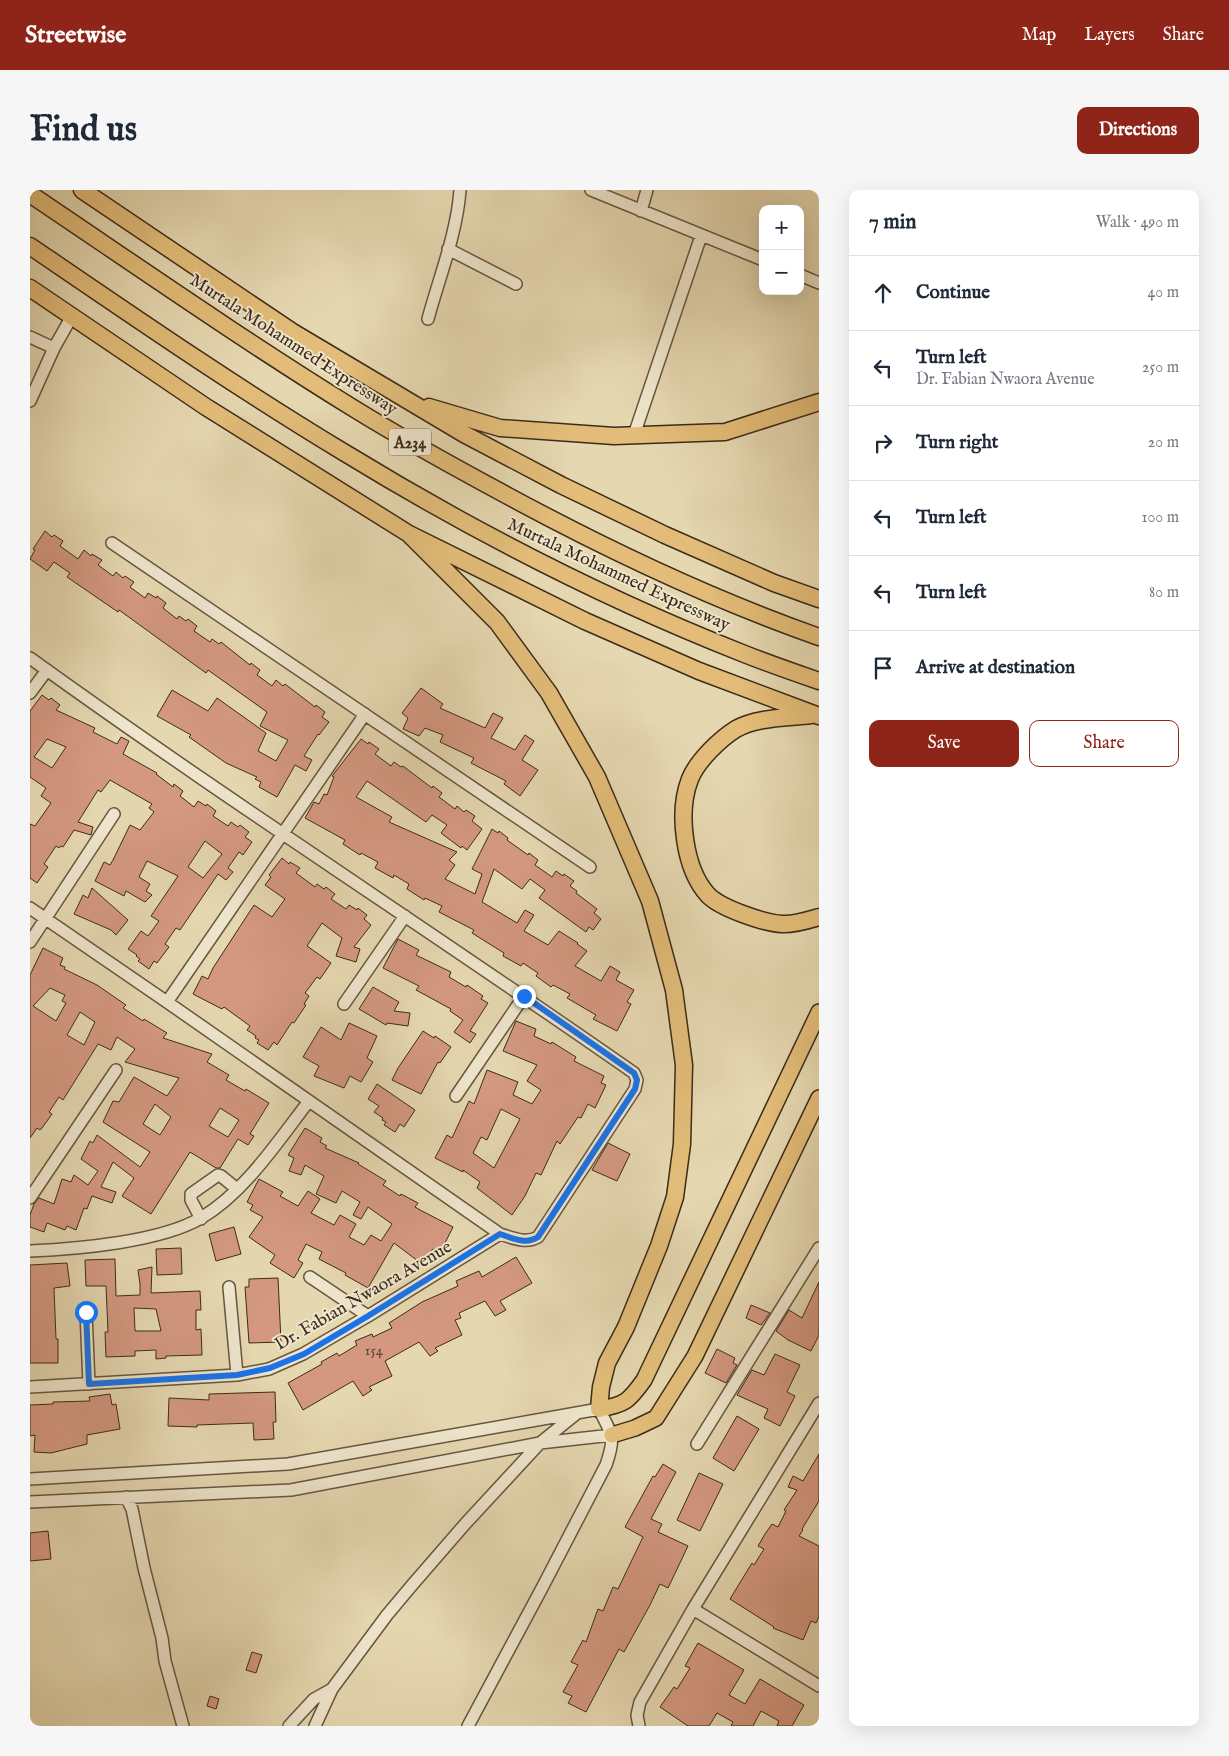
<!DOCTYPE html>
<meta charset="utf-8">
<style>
body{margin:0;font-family:"IM FELL English",serif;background:#f6f6f7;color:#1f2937}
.controls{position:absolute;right:15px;top:15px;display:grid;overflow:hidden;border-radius:10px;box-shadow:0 5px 20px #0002}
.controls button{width:45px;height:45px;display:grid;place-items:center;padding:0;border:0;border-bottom:1px solid #e0e1e3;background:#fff;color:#1f2937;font:25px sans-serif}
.stop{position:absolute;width:15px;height:15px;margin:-11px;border:4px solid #1a73e8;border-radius:50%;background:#fff}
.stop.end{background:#1a73e8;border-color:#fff;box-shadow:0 1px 5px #0008}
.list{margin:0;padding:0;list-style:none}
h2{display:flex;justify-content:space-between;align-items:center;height:65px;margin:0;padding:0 20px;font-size:21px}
h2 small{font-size:16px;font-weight:400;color:#747a83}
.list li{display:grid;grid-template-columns:32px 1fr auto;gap:15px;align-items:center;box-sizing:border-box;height:75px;padding:0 20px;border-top:1px solid #e0e1e3}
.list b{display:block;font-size:19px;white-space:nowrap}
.list p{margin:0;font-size:16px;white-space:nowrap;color:#747a83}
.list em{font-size:16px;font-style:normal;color:#747a83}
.actions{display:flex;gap:10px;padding:15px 20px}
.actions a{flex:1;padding:11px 0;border:1px solid #8f2418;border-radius:10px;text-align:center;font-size:18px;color:#8f2418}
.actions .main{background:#8f2418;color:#fff}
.icon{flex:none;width:28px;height:28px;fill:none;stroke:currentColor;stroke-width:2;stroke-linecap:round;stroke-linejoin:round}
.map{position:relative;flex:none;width:789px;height:1536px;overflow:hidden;border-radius:10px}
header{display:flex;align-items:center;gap:30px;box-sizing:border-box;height:70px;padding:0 25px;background:#8f2418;color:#fff}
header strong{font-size:24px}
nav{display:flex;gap:28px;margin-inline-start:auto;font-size:18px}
.intro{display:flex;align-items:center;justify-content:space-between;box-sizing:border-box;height:120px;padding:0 30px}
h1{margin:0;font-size:35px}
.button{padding:12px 22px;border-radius:10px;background:#8f2418;color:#fff;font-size:18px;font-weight:700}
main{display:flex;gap:30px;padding:0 30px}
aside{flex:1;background:#fff;border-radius:10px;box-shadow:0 5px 20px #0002}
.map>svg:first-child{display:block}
</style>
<header>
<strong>Streetwise</strong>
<nav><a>Map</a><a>Layers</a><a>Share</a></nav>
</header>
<div class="intro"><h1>Find us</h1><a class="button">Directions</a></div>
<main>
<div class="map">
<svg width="789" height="1536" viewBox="0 0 789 1536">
<rect width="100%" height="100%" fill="#e5d7b0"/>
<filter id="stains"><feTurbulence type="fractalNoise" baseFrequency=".004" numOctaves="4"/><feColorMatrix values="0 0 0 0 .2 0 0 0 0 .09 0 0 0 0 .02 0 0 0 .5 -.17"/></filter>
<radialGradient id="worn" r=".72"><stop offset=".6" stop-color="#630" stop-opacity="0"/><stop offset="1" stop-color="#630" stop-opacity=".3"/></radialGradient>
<path fill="#d49881" stroke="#3d2b19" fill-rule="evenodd" d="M15,341L22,347L24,345L33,351L30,356L48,369L54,360L61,366L62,364L72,370L68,375L83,386L86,382L93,388L95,386L104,392L100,397L115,408L118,403L126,408L127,406L136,413L133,418L147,429L149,426L156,431L158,429L167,436L164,441L180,452L182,449L189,454L191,452L220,475L221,473L230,480L227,485L242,496L246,490L253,496L255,494L285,517L286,515L295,522L292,527L299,532L289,545L288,544L274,566L282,570L276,581L265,575L247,607L229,597L231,592L225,589L227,587L196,573L159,547L161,545L127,526L142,500L178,521L187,508L236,543L228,561L246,571L258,550L230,536L237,522L178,480L176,483L89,420L88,422L56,400L37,387L40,383L24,372L17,381L0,369L5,360L3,359Z
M391,498L413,514L410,518L455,538L463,523L473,528L461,548L485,560L495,545L504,551L492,570L508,580L490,606L474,594L476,591L441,573L444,568L410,552L413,545L395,538L389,546L373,539L378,528L372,523Z
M12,505L19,510L21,508L30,515L26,520L65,538L63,542L87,554L91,547L99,551L93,564L127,583L126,584L143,597L144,594L153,601L150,606L164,617L168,611L176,616L177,614L186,621L183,626L198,636L201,632L208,637L210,635L219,642L215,647L222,652L213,665L209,662L198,678L203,682L196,690L188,684L150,740L146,738L135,754L139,757L127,773L124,771L119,779L108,771L110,769L106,766L107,765L98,759L111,741L118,746L129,731L121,726L148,686L117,671L109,687L120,694L116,701L122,705L115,712L96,701L94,706L65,691L74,672L80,675L83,670L100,635L110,640L124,622L119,618L122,614L80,590L71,602L68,600L48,632L63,637L61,645L44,640L33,657L31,656L29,658L26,656L14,674L18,677L7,693L0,688V634L5,636L21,613L11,606L16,598L0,587V521ZM17,549L36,557L22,578L4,567ZM175,651L192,664L173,688L158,677Z
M331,549L338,554L339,552L349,559L345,564L361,576L364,572L371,577L373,576L402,598L403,596L412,603L409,607L425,619L427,616L434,622L436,620L445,626L442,631L452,639L437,660L432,656L431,658L411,643L417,635L402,625L396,632L337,591L326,607L362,627L359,632L427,662L419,670L425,675L415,689L445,704L452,684L442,679L462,639L468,643L469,641L478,648L477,650L498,665L499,663L508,670L505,675L522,687L526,681L533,686L534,684L544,691L540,696L547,701L546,703L567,719L564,723L571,729L563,740L559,737L556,742L509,708L515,700L500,689L492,699L464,679L452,712L487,733L495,720L504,725L494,741L518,755L529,741L548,753L547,754L557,761L545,776L571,791L580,776L590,782L586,790L604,800L597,812L601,814L587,841L563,829L566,825L537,808L540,804L523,795L521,797L506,786L508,783L493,773L491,776L473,766L474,763L442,743L444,740L409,722L412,716L395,708L394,710L377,699L379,694L364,685L363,688L345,678L348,672L331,663L330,665L313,654L315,650L275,628L284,612L289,614L294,604L297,605L304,587L302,586Z
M252,668L259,674L260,672L270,678L266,683L285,697L287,694L294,699L296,697L305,704L301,709L316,719L319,715L327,720L328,718L337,725L334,729L341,735L324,757L330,759L326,772L306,766L312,748L292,733L277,756L301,773L290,789L287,787L275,803L279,806L274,814L276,815L264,833L262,832L247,855L244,852L238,860L227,853L229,850L225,848L226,846L217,840L220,836L194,817L192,819L163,804L172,786L178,789L183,778L224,715L242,727L255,709L235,695L241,687L239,685Z
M62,698L98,730L86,745L81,740L44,724L53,705L58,708Z
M368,749L389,760L386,765L421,782L419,787L436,797L437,795L453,806L451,809L458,813L440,841L446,844L440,853L424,842L433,830L420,821L421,819L386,800L389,796L353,778Z
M13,758L33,768L30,775L35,777L34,779L67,795L96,815L93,818L113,831L114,829L137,843L133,848L182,864L177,872L199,885L196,890L215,901L216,899L239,913L220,944L224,946L218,955L208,949L190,978H186L160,962L121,1024L92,1006L104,988L83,972L71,997L86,1002L82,1013L62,1006L57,1019L54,1018L46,1040L37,1036L35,1040L17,1033L14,1042L0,1037V1025L4,1014L9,1008L24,1014L32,989L41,992L44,985L58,995L68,981L51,969L60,951L63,953L67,945L110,977L120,962L73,932L83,911L89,912L104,887L137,906L149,888L95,872L105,859L87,847L81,860L68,854L33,910L29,907L19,922L22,924L12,938L10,940L7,938L0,948V785ZM20,798L35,805L32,811L36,813L26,831L3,816ZM50,822L65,832L54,855L37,845ZM125,914L141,927L130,945L113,934ZM190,918L209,930L198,947L179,936Z
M343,797L369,812L364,821L380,823L378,836L357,833L356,835L329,819Z
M486,831L506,839L504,846L521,854L522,852L546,867L544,871L574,886L571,893L576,895L565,918L558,914L551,928L548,927L530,954L527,951L511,985L506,983L495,1006L482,1025L447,998L450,992L433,980V982L405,968L417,945L422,948L439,911L444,914L457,880L488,892L483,905L502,914L511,900L497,891L507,875L473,861ZM471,919L490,929L464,978L443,963L451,947L457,950Z
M319,833L347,846L337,868L343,872L331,892L320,886L314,898L284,886L289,876L273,867L291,837L311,850Z
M393,841L404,848L405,846L421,857L410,873L408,872L391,904L362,890L368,878Z
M347,894L385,920L374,937L370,934L365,942L354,935L356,932L352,930L353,928L344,922L349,916L338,909Z
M275,938L292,948L290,952L297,956L295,958L329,973L328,974L356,991L353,995L370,1006L371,1004L388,1013L385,1017L392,1021L423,1037L410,1063L403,1059L392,1074L364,1053L338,1098L315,1085L316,1083L289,1069L292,1062L276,1054L268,1070L273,1073L264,1088L240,1073L245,1065L219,1047L233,1027L220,1020L223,1015L217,1012L229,989L253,1002L250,1006L268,1016L278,1001L290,1009L281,1023L304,1035L310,1025L326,1034L319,1047L334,1055L341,1045L351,1051L362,1034L338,1017L331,1029L323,1025L330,1012L312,1001L306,1013L286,1004L294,986L275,975L271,985L259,981L264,968L258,965Z
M578,953L600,964L587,991L562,980Z
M204,1037L211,1064L186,1071L179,1044Z
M151,1058L152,1084L127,1085L126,1059Z
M486,1067L502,1093L470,1111L476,1120L465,1126L455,1111L429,1123L431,1128L425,1130L432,1145L405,1158L408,1161L400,1166L389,1152L355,1171L362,1186L339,1197L342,1200L333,1206L323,1191L273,1220L258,1193L292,1174L291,1172L307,1163L309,1166L327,1155L325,1151L342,1144L343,1147L362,1138L359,1133L392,1112L428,1096L426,1091L449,1081L452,1087Z
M85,1069L86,1106L110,1105V1094L108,1080L122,1077L121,1103L170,1101L171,1120H166V1140L171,1139L172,1165L136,1166V1168L126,1169V1160L105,1161V1166L76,1167L75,1142H78L76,1096H56L55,1070ZM104,1118L126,1119L131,1141H105Z
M37,1073L40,1096L24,1098L26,1149H28V1173H0V1075Z
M248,1088L251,1152L219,1153L215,1097H219V1089Z
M789,1092V1145L781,1161L758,1150L746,1141L759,1120L772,1128Z
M721,1115L740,1123L731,1135L716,1128Z
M687,1159L705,1168L703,1173L707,1175L696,1193L675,1183Z
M745,1164L770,1175L757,1202L765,1206L750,1236L734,1228L738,1219L707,1205L722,1180L734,1185Z
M245,1202L246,1232H243L244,1249L224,1250L223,1233L167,1235V1237L138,1236L139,1208L179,1210V1204Z
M80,1204L82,1215L86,1214L90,1239L57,1245V1254L21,1263L4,1262L5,1245L0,1246V1215L23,1214V1212L60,1211L59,1207Z
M707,1226L729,1239L704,1281L683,1268Z
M789,1264V1311L772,1339L773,1340L769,1346L789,1356V1427L786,1433L781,1431L773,1450L743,1438L744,1437L700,1409L722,1373L724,1375L734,1359L728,1356L735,1344L742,1334L748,1337L756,1321L754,1320L767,1300L758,1297L763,1286L773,1291Z
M633,1274L646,1282L621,1329L632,1334L628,1342L658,1356L638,1398L630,1394L620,1415L594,1462L589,1459L556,1522L538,1513L542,1506L533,1502L548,1475L541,1472L553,1450L556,1452L568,1419L573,1421L583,1397L588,1399L613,1347L595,1337L623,1286L625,1287Z
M669,1283L693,1294L670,1341L647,1330Z
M18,1341L21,1369L0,1371V1343Z
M668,1453L714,1480L699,1505L715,1514L730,1489L774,1515L762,1536H747L749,1531L731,1521L723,1536H701L703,1532L687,1523L679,1536H658L630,1517L644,1497L647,1499L660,1478L655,1476Z
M222,1462L232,1465L226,1483L216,1480Z
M180,1506L189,1509L186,1519L177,1516Z"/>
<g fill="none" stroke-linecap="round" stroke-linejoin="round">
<defs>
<path id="minor" d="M561,0L733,70
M611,21L617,0
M418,59L486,94
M770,85L789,93
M398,129C409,88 427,43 430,0
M0,147L24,158
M0,211L24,158L42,126
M604,245L671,46
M82,353L560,677
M0,468C198,611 404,743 604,883L607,890L605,899L508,1047C496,1054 483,1048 470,1044L137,812L0,718
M0,503L17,480
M0,752L84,624
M137,812L335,524
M314,814L375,726
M426,906L494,806
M0,1008L86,880
M171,1029L161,1010V1004L188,985L191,986L207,999
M0,1061C47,1059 130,1052 171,1028C215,1002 248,951 279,911
M280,1087L338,1126
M199,1097L207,1185
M56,1122L59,1194
M0,1197L207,1185L239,1179L273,1164L338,1126L470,1044
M667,1254L789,1058
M0,1289L258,1274L569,1219C582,1245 586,1246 576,1275L512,1398L438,1536
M96,1307L102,1319L114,1378L132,1448L135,1471L153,1536
M0,1312L261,1300L510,1253L582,1245
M663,1419L789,1496
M259,1536L284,1509L302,1499
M285,1536L302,1499L357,1425L383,1394L436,1333L510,1253L546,1224
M609,1536L607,1525L610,1512L663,1419L789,1213"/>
<path id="major" d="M569,1219C595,1215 599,1211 614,1190L789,822
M582,1245L605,1238L626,1228L665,1166L789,908"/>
<path id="highway" d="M52,0L261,141L434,244L531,295L635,345L744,393L789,409
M0,4C107,76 213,150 323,218C373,249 426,278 478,306C578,360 681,409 789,447
M0,56C104,127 207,198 315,263C441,340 575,409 712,463C737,473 763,482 789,491
M0,98L176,217L379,344L555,431L669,481L789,526
M399,217L470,238L584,246L695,242L789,212
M379,344L467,432L519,503L567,587L620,711L644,800L654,875L652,954L645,1007L629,1056L596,1137L577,1173L571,1197L569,1219
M781,525C757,528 727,527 706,539C690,549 667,571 660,589C647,622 654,679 678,705C690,718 734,733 752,734C763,735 779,730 789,727"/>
</defs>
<use href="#minor" stroke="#67563f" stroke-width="14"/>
<use href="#major" stroke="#3d2b19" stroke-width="18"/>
<use href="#highway" stroke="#3d2b19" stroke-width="19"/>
<use href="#minor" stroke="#eee5cc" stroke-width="11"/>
<use href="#major" stroke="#e2bc78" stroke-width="15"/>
<use href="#highway" stroke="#e2bc78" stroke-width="16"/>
</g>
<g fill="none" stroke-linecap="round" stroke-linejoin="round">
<path stroke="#1a73e8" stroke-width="6" d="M56,1122L59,1194L207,1185L240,1178L274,1164L338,1126L470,1044C482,1048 496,1055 508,1047L605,899L607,890L604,883L494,806"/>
</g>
<g text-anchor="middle" stroke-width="4" stroke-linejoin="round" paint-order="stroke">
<g font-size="15" fill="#634633">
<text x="344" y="1165">154</text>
</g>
<rect fill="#eee5cc" stroke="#72634f" stroke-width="1" x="359" y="238.5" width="42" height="27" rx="4"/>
<g font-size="16" font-weight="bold" fill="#3d2b19">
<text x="380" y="258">A234</text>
</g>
<g font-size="18" fill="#3d2b19" stroke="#eee5cc">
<text transform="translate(264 154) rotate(33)" y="6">Murtala Mohammed Expressway</text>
<text transform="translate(589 384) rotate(25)" y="6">Murtala Mohammed Expressway</text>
<text transform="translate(333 1105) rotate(-30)" y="6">Dr. Fabian Nwaora Avenue</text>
</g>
</g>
<rect width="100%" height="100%" filter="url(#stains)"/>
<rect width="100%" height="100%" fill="url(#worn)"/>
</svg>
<div class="controls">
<button>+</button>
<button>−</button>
</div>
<div class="stop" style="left:56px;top:1122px"></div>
<div class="stop end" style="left:494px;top:806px"></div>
</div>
<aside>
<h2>7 min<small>Walk · 490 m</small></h2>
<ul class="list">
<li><svg class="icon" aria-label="ahead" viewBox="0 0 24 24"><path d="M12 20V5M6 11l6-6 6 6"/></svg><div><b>Continue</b></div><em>40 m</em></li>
<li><svg class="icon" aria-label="left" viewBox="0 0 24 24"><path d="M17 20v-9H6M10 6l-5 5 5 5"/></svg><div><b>Turn left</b><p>Dr. Fabian Nwaora Avenue</p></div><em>250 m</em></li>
<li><svg class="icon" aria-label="right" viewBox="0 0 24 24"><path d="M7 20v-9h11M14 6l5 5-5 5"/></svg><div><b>Turn right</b></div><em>20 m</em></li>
<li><svg class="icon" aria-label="left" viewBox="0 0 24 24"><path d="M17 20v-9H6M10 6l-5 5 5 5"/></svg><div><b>Turn left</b></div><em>100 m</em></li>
<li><svg class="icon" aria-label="left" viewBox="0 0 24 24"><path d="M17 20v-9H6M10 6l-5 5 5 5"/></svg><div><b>Turn left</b></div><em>80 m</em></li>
<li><svg class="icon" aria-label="arrive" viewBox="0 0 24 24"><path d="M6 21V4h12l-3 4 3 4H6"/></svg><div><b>Arrive at destination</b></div></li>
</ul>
<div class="actions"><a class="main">Save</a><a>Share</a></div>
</aside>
</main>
